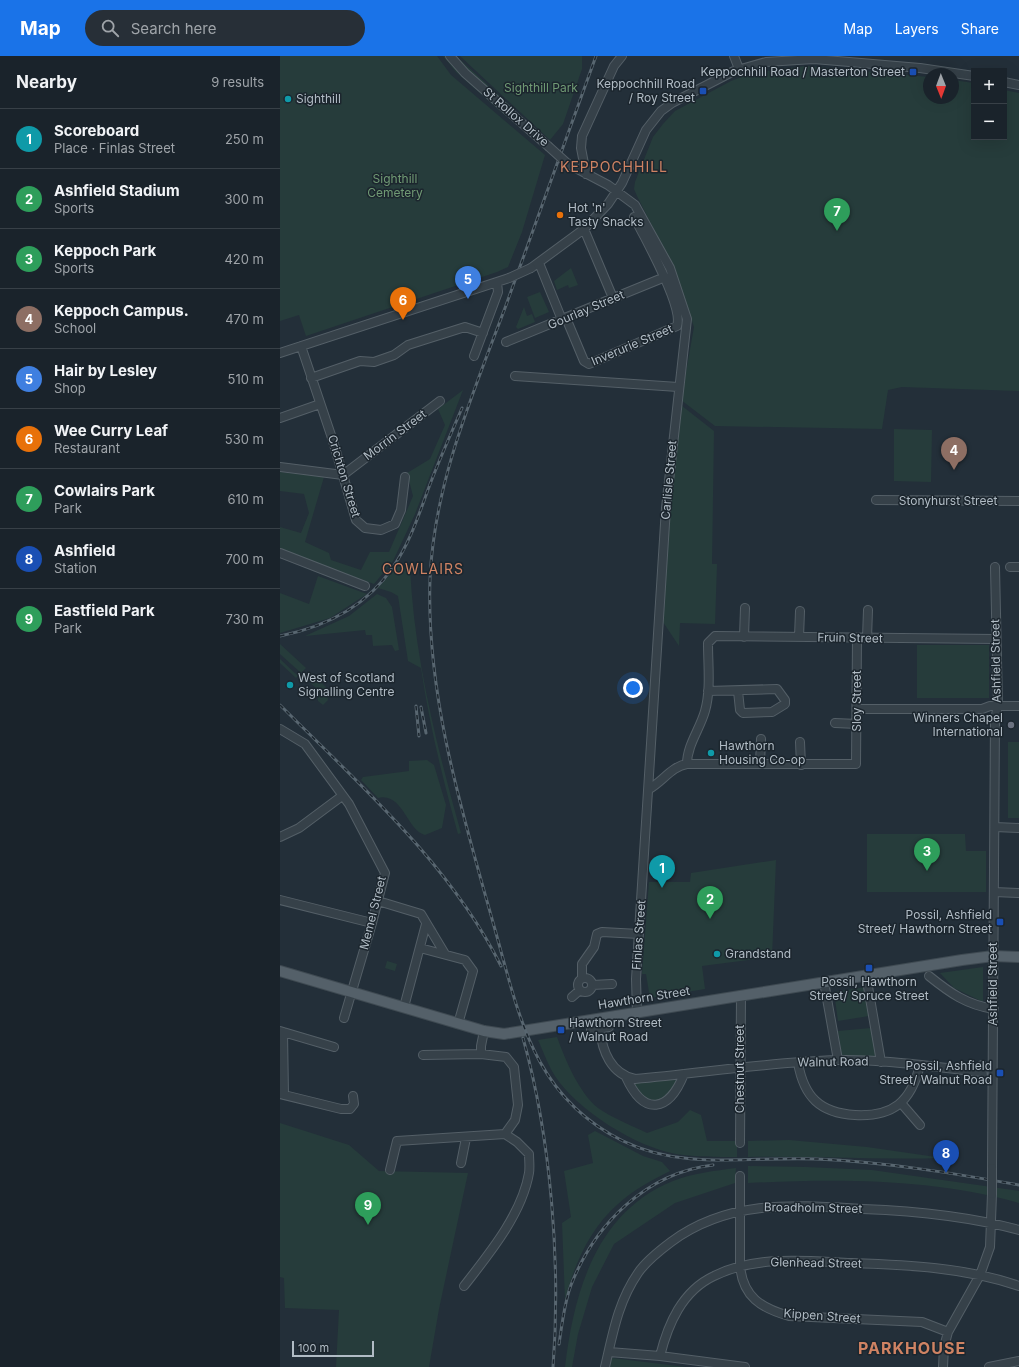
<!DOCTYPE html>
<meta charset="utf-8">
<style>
body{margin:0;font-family:Inter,sans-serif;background:#272f37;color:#f1f3f6}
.controls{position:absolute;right:12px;top:12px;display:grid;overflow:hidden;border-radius:0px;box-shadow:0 4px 16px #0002}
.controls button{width:36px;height:36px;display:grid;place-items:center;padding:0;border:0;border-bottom:1px solid #384047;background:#1a232b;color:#f1f3f6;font:20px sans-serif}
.compass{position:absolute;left:643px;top:12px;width:36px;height:36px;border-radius:50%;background:#1a232b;box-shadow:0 4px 16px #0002;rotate:179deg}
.scale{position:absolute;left:12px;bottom:10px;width:82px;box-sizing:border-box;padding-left:4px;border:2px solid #b1bcc5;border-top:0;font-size:11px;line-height:14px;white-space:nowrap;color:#b1bcc5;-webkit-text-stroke:3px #1c262e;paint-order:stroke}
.you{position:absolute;left:353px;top:632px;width:14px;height:14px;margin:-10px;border:3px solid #fff;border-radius:50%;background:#1a73e8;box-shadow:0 0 0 6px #1a73e833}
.badge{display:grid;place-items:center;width:26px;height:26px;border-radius:50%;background:#1a73e8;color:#fff;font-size:13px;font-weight:700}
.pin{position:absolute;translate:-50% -33px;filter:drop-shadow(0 1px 2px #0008)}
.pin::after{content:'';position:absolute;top:21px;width:14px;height:12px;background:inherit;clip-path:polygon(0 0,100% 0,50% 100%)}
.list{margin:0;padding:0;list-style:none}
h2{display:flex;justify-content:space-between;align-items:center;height:52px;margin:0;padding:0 16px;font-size:17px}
h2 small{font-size:13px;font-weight:400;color:#9fa4a9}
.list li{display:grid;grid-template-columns:26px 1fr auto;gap:12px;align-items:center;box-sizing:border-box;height:60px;padding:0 16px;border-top:1px solid #384047}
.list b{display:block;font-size:15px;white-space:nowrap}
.list p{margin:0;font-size:13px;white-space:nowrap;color:#9fa4a9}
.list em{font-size:13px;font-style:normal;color:#9fa4a9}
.icon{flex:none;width:22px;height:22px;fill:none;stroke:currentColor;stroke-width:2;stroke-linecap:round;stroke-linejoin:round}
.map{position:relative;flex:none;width:739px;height:1311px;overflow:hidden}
header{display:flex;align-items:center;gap:24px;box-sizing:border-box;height:56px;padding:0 20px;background:#1a73e8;color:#fff}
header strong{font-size:19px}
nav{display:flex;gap:22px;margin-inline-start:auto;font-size:14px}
.search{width:280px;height:36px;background:#272f37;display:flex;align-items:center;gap:10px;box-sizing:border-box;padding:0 14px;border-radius:22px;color:#9fa4a9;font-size:15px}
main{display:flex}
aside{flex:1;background:#1a232b}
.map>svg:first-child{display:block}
</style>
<header>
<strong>Map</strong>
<div class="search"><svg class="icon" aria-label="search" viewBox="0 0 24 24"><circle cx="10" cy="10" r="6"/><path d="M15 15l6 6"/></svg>Search here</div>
<nav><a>Map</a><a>Layers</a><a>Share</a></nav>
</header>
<main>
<aside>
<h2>Nearby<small>9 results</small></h2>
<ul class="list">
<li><span class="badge" style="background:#0f9aa8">1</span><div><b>Scoreboard</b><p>Place · Finlas Street</p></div><em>250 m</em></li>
<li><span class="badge" style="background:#2e9e5b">2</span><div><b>Ashfield Stadium</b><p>Sports</p></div><em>300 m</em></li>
<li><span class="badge" style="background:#2e9e5b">3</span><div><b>Keppoch Park</b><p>Sports</p></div><em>420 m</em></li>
<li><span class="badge" style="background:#8d6e63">4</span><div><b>Keppoch Campus.</b><p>School</p></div><em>470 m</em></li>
<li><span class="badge" style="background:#3f7fe0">5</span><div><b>Hair by Lesley</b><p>Shop</p></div><em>510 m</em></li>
<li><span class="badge" style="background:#e8710a">6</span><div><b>Wee Curry Leaf</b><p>Restaurant</p></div><em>530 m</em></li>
<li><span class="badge" style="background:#2e9e5b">7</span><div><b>Cowlairs Park</b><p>Park</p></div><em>610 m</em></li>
<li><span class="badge" style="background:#1a4fb4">8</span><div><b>Ashfield</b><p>Station</p></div><em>700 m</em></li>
<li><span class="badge" style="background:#2e9e5b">9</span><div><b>Eastfield Park</b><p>Park</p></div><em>730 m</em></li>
</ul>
</aside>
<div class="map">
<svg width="739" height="1311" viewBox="0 0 739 1311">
<rect width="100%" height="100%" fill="#232f39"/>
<path fill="#263c3b" d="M0,0H157L171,19L265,99L242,176L228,211L217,216L26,280L19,259L0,265Z
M163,0H165L179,16L227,59L226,60L176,16Z
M174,0H176L233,52L232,53L189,16Z
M180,0H302V13L283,68L270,84Z
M526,10L649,21L647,36L649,42H673V24L694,27V81H724V34L739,37V335L622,331L608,334L602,373L435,370L401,344L414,271L396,217L357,140L354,133L355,126L373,81L383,68L395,55L451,25L472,17Z
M291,212L298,229L289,232L288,229L277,234L274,225Z
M260,236L269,256L255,262L247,241Z
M244,251L247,260L252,258L255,266L238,273L236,271Z
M183,334L135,458L113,505L94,528L0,494V471L21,477L29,457L24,438L0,435V416L44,421L25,486L49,497L51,504L81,514L90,496H109L133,440L127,417L150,403L165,369L158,353Z
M397,346L434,375L432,508H437L435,568L400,567L399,590L379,560Z
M614,373L652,374L651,426L614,425Z
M117,510L130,511C134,601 157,691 181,777L178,778C163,724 149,667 141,612L128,605L118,540L111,536L98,532Z
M38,520L87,538L50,562L0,577V537L29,548Z
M97,538L106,542L112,551L119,594L115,595L112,589L93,590L92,579H86L85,574L25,580L69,560Z
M0,588L26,612L21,617L0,598Z
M637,589H709V642H637Z
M0,603L18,620L16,622L0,607Z
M29,615L47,632L48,644L43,649L38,645L36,632L24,621Z
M728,686H739V762H728Z
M147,704L154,709L166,749L162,772L145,779C127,775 123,736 98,742L81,724L83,721L129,715V705Z
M587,778H685L686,795H706V836H587Z
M496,804L492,901L422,910L425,933L370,942L366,918H362L369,826H410L411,817Z
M107,905L117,908L115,915L105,912Z
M703,911V946L674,932L660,917Z
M585,931L589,960L558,965L554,936Z
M591,972L598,1002L562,1001L558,975Z
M277,981C285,1003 299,1037 318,1052C330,1061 353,1070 367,1077L398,1066L410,1054L421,1059L427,1085H457V1101C436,1101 416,1101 396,1098C356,1091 297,1054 275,1020C268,1009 263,995 258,984Z
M394,1022L398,1025C392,1035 383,1051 369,1045C363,1043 357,1034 352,1030L355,1027Z
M0,1067L69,1089L99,1115L188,1117L159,1253L149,1311H56L59,1254L5,1252L4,1222L0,1221Z
M315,1075L363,1100L382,1106L390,1115C372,1124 353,1134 338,1148C310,1172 294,1209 285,1244L282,1167L291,1161L284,1115L313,1107L308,1079Z
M509,1084L587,1091L663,1102C598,1104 533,1100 468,1101V1085Z
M468,1110L526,1111L592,1114L739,1135V1147C650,1122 559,1123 468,1127Z
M456,1112L455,1127L395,1147L334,1188L312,1231L298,1278L292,1311H285C294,1236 316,1156 393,1125C413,1117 434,1115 456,1112Z
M332,1302L406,1311H330Z"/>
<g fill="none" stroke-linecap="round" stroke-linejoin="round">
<defs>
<path id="minor" d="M170,0L185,17L268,90
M454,0L459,13
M724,26L739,29
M288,108L328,129L355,149L390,212L407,263L386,452L356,923L357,957
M306,118L301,92L302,80L334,10L342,0
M304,173L333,242
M259,207L282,264
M251,212L304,173L328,148L342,127L366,74L381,55L392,47L454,15L486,6L534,3L640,12L694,20
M286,262L304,305L309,308L397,270C404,251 364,180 354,161
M226,286L385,221
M21,290L53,385L76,464L85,472L101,474L115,468L121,454L125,421
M0,297L229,222
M194,300L218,236L217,226
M235,320L398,331
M31,322L80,305L94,306L114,299L128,289L185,271L203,277
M0,362L40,348
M0,411L63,419L160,345
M596,444L739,445
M0,497L85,530
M730,511H739
M464,581L465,552
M519,581L520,555
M587,582L588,554
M428,635L497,633L505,644V648L492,656L463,657L460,654L458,635
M577,653H702L710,650H739
M555,667L577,668
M0,673L25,688L69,748L105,817L92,867L64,962
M520,686L521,709
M407,708C407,689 420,673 425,655C431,634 428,609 428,587L435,580L715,583
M480,708L481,683
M369,733C382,726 392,710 407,708H576L577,582
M715,771L739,772
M0,781L19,772L62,740
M714,836L739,837
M0,844L92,867
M98,845L141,858L165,898
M140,892L185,904L193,915L178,968
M586,919L601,1006
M649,920C670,937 687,949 714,953
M298 929a7 7 0 1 1 14 0a7 7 0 1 1-14 0Z
M302,922V908L314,891L317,878L322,876L359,878
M544,926L558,1004
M312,929L332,928
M292,941L300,934
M124,951L146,868
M320,973C322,995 331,1018 355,1023C422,1017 490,1006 557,1004C605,1003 655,1011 702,1016
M311,974L329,971
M0,975L54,991
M3,976L4,1039
M201,998V990L204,975
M518,1007C524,1041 540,1057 575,1059C613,1061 631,1046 640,1009
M702,1009L703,1023
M346,1021C364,1061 389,1056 404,1018
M0,1038L61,1053H70L74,1048L73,1040
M621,1047L640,1069
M460,1087L461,939
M181,1107L186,1082
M712,1112L715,663L718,650L715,511
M110,1114L117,1085L225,1078L235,1064L238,1049L234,1011L226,1001L201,998L143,999
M460,1120V1210C463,1241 481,1252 509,1260L642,1266L668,1276
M184,1230C209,1198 242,1158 249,1117C250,1111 249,1104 249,1098L237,1086L225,1078
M329,1296L380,1300L465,1311
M380,1300C388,1268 402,1235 434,1220C476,1199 526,1205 571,1207C627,1209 685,1211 739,1230
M325,1311C333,1277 338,1246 358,1217C366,1205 379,1195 391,1186C449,1143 515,1149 583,1153C636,1155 688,1160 739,1174
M663,1311L664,1291L668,1276L700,1219L710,1191L712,1138
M709,1311L739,1305"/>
<path id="major" d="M0,915L204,975L224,978L682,904L713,900L739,901"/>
</defs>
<use href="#minor" stroke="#545f67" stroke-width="10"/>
<use href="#major" stroke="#3f4a52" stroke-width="12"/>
<use href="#minor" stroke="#364149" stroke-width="8"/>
<use href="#major" stroke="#546069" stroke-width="10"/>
<defs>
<path id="rail" d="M316,0C285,84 256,168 225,252C192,340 154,428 150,523C146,641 183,759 214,870C239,958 252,1040 343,1085C404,1115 471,1100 536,1103C605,1106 672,1117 739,1129
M0,580C45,571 87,550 113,511C130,487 139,458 149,431C159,404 171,378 182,352
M0,649C80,729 170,808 221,910
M136,650L139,680
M141,651L146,677
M243,982C271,1082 281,1208 273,1311
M279,1288C282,1269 284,1248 291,1229C315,1168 366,1117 433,1109"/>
</defs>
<use href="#rail" stroke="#586670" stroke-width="3"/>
<use href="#rail" stroke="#1c262e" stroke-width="1.5" stroke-dasharray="4.5" stroke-linecap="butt"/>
<defs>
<path id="minor-bridge" d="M268,90L288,108
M229,222L251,212
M712,1138V1112"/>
</defs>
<use href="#minor-bridge" stroke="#545f67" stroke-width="10" stroke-linecap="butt"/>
<use href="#minor-bridge" stroke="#364149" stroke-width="8"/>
</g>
<g fill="#1a4fb4" stroke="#1c262e" stroke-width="1.5">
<rect x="629" y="12" width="8" height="8" rx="2"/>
<rect x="419" y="31" width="8" height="8" rx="2"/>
<rect x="716" y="862" width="8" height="8" rx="2"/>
<rect x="585" y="908" width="8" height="8" rx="2"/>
<rect x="277" y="970" width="8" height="8" rx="2"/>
<rect x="716" y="1013" width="8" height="8" rx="2"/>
</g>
<g fill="#0f9aa8" stroke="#1c262e" stroke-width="1.5">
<circle cx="8" cy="43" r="4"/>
<circle cx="10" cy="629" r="4"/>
<circle cx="431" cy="697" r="4"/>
<circle cx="437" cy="898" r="4"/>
</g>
<circle fill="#e8710a" stroke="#1c262e" stroke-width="1.5" cx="280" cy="159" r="4"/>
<circle fill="#6b7280" stroke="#1c262e" stroke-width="1.5" cx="731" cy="669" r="4"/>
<g text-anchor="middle" stroke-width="3" stroke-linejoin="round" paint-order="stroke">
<g font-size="12" fill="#b1bcc5" stroke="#1c262e" text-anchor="start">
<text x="625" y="20" text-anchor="end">Keppochhill Road / Masterton Street</text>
<text x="415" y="32" text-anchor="end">Keppochhill Road<tspan x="415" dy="14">/ Roy Street</tspan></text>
<text x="16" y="47">Sighthill</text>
<text x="288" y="156">Hot 'n'<tspan x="288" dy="14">Tasty Snacks</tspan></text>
<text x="18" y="626">West of Scotland<tspan x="18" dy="14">Signalling Centre</tspan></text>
<text x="723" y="666" text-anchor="end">Winners Chapel<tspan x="723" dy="14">International</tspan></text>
<text x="439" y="694">Hawthorn<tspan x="439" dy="14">Housing Co-op</tspan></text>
<text x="712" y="863" text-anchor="end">Possil, Ashfield<tspan x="712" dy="14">Street/ Hawthorn Street</tspan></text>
<text x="445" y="902">Grandstand</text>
<text x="589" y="930" text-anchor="middle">Possil, Hawthorn<tspan x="589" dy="14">Street/ Spruce Street</tspan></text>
<text x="289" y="971">Hawthorn Street<tspan x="289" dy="14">/ Walnut Road</tspan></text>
<text x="712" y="1014" text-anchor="end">Possil, Ashfield<tspan x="712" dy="14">Street/ Walnut Road</tspan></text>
</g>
<g font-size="12" fill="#709a74" stroke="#1c262e">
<text x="261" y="36">Sighthill Park</text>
<text x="115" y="127">Sighthill<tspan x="115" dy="14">Cemetery</tspan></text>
</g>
<g font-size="12" fill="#b1bcc5" stroke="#1c262e">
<text transform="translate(236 61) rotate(41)" y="4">St Rollox Drive</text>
<text transform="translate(306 254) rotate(-23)" y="4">Gourlay Street</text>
<text transform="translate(352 289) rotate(-23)" y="4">Inverurie Street</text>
<text transform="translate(115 379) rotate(-37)" y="4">Morrin Street</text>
<text transform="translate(64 420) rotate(73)" y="4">Crichton Street</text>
<text transform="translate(389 424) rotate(-85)" y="4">Carlisle Street</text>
<text x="668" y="449">Stonyhurst Street</text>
<text transform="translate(570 582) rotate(1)" y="4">Fruin Street</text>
<text transform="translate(716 605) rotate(-91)" y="4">Ashfield Street</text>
<text transform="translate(577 645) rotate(-90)" y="4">Sloy Street</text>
<text transform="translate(93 857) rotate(-76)" y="4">Memel Street</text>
<text transform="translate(359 879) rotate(-86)" y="4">Finlas Street</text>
<text transform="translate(713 928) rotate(-90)" y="4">Ashfield Street</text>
<text transform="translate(364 942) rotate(-9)" y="4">Hawthorn Street</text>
<text transform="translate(553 1006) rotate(-1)" y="4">Walnut Road</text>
<text transform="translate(460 1013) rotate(-90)" y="4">Chestnut Street</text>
<text transform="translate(533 1152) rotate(1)" y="4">Broadholm Street</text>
<text transform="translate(536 1207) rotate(1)" y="4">Glenhead Street</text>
<text transform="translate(542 1260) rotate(4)" y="4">Kippen Street</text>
</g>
<g font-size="14" letter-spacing="1" fill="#cf8363" stroke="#1c262e">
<text x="334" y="116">KEPPOCHHILL</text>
<text x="143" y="518">COWLAIRS</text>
</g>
<g font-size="16" font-weight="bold" letter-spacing="1" fill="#cf8363" stroke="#1c262e">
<text x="632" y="1298">PARKHOUSE</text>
</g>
</g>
</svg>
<div class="controls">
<button>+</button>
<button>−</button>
</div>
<svg class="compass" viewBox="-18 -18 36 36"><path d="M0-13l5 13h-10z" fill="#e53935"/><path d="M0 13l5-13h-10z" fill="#9fa4a9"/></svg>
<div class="scale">100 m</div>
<div class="you"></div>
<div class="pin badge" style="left:382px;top:832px;background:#0f9aa8">1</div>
<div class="pin badge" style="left:430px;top:863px;background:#2e9e5b">2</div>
<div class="pin badge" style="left:647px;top:815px;background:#2e9e5b">3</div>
<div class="pin badge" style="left:674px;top:414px;background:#8d6e63">4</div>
<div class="pin badge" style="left:188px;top:243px;background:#3f7fe0">5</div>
<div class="pin badge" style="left:123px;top:264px;background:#e8710a">6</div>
<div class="pin badge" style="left:557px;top:175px;background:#2e9e5b">7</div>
<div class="pin badge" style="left:666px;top:1117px;background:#1a4fb4">8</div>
<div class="pin badge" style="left:88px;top:1169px;background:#2e9e5b">9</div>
</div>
</main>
